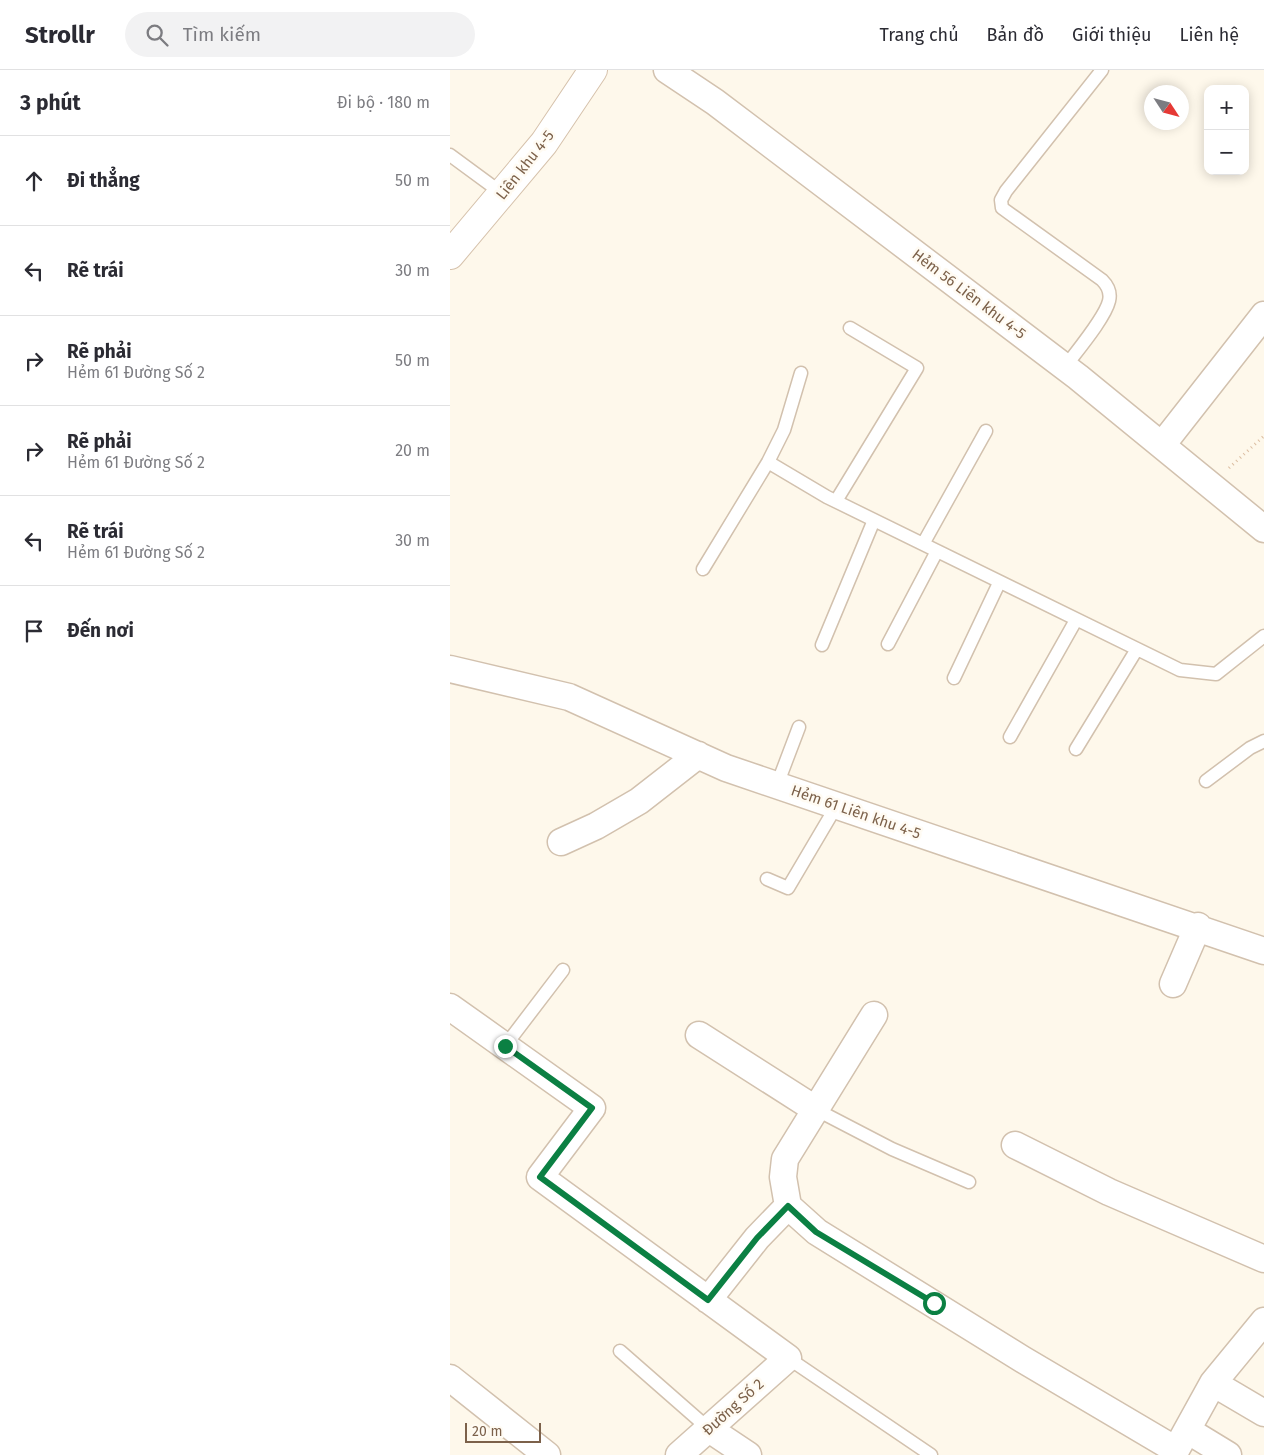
<!DOCTYPE html>
<html lang="vi">
<meta charset="utf-8">
<style>
body{margin:0;font-family:"Fira Sans",sans-serif;background:#f2f2f3;color:#2b2b33}
.controls{position:absolute;right:15px;top:15px;display:grid;overflow:hidden;border-radius:10px;box-shadow:0 2px 12px #0003}
.controls button{width:45px;height:45px;display:grid;place-items:center;padding:0;border:0;border-bottom:1px solid #e1e1e2;background:#fff;color:#2b2b33;font:25px sans-serif}
.compass{position:absolute;left:694px;top:15px;width:45px;height:45px;border-radius:50%;background:#fff;box-shadow:0 2px 12px #0003;rotate:126deg}
.scale{position:absolute;left:15px;bottom:12px;width:76px;box-sizing:border-box;padding-left:5px;border:2px solid #7c614a;border-top:0;font-size:14px;line-height:18px;white-space:nowrap;color:#7c614a;-webkit-text-stroke:4px #fffbf3;paint-order:stroke}
.stop{position:absolute;width:15px;height:15px;margin:-11px;border:4px solid #0b8043;border-radius:50%;background:#fff}
.stop.end{background:#0b8043;border-color:#fff;box-shadow:0 1px 5px #0008}
.list{margin:0;padding:0;list-style:none}
h2{display:flex;justify-content:space-between;align-items:center;height:65px;margin:0;padding:0 20px;font-size:21px}
h2 small{font-size:16px;font-weight:400;color:#7c7c81}
.list li{display:grid;grid-template-columns:32px 1fr auto;gap:15px;align-items:center;box-sizing:border-box;height:90px;padding:0 20px;border-top:1px solid #e1e1e2}
.list b{display:block;font-size:19px;white-space:nowrap}
.list p{margin:0;font-size:16px;white-space:nowrap;color:#7c7c81}
.list em{font-size:16px;font-style:normal;color:#7c7c81}
.icon{flex:none;width:28px;height:28px;fill:none;stroke:currentColor;stroke-width:2;stroke-linecap:round;stroke-linejoin:round}
.map{position:relative;flex:none;width:814px;height:1385px;overflow:hidden}
header{display:flex;align-items:center;gap:30px;box-sizing:border-box;height:70px;padding:0 25px;background:#fff;border-bottom:1px solid #e1e1e2}
header strong{font-size:24px}
nav{display:flex;gap:28px;margin-inline-start:auto;font-size:18px}
.search{width:350px;height:45px;background:#f2f2f3;display:flex;align-items:center;gap:12px;box-sizing:border-box;padding:0 18px;border-radius:28px;color:#7c7c81;font-size:19px}
main{display:flex}
aside{flex:1;background:#fff}
.map>svg:first-child{display:block}
</style>
<header>
<strong>Strollr</strong>
<div class="search"><svg class="icon" aria-label="search" viewBox="0 0 24 24"><circle cx="10" cy="10" r="6"/><path d="M15 15l6 6"/></svg>Tìm kiếm</div>
<nav><a>Trang chủ</a><a>Bản đồ</a><a>Giới thiệu</a><a>Liên hệ</a></nav>
</header>
<main>
<aside>
<h2>3 phút<small>Đi bộ · 180 m</small></h2>
<ul class="list">
<li><svg class="icon" aria-label="ahead" viewBox="0 0 24 24"><path d="M12 20V5M6 11l6-6 6 6"/></svg><div><b>Đi thẳng</b></div><em>50 m</em></li>
<li><svg class="icon" aria-label="left" viewBox="0 0 24 24"><path d="M17 20v-9H6M10 6l-5 5 5 5"/></svg><div><b>Rẽ trái</b></div><em>30 m</em></li>
<li><svg class="icon" aria-label="right" viewBox="0 0 24 24"><path d="M7 20v-9h11M14 6l5 5-5 5"/></svg><div><b>Rẽ phải</b><p>Hẻm 61 Đường Số 2</p></div><em>50 m</em></li>
<li><svg class="icon" aria-label="right" viewBox="0 0 24 24"><path d="M7 20v-9h11M14 6l5 5-5 5"/></svg><div><b>Rẽ phải</b><p>Hẻm 61 Đường Số 2</p></div><em>20 m</em></li>
<li><svg class="icon" aria-label="left" viewBox="0 0 24 24"><path d="M17 20v-9H6M10 6l-5 5 5 5"/></svg><div><b>Rẽ trái</b><p>Hẻm 61 Đường Số 2</p></div><em>30 m</em></li>
<li><svg class="icon" aria-label="arrive" viewBox="0 0 24 24"><path d="M6 21V4h12l-3 4 3 4H6"/></svg><div><b>Đến nơi</b></div></li>
</ul>
</aside>
<div class="map">
<svg width="814" height="1385" viewBox="0 0 814 1385">
<rect width="100%" height="100%" fill="#fef8eb"/>
<g fill="none" stroke-linecap="round" stroke-linejoin="round">
<defs>
<path id="lane" d="M0,85L53,124
M615,297C626,282 655,248 659,231C661,223 658,216 652,210L552,138L551,130L556,121L652,0
M318,392L377,427L730,600L766,604L814,566
M386,431L467,298L400,258
M473,474L536,361
M253,499L318,392L334,360L351,303
M438,574L487,481
M372,575L424,450
M504,608L549,513
M560,667L626,550
M626,679L687,579
M756,711L800,678L814,671
M327,715L349,657
M317,809L338,818L387,735
M55,976L113,900
M365,1039L442,1079L519,1112
M170,1281L259,1359
M338,1288L481,1385"/>
<path id="street" d="M217,0L265,32L628,307L814,459
M712,375L814,245
M0,599L119,627L276,698L814,881
M111,772L146,756L189,731L248,685
M723,914L748,856
M0,937L142,1038L90,1107L338,1288L229,1385
M249,965L365,1039
M565,1075L659,1122L814,1189
M338,1136L333,1107L335,1089L424,945
M258,1230L307,1168L338,1136L367,1162L572,1289L726,1380L763,1313L814,1251
M0,1308L97,1385
M763,1313L814,1343
M259,1359L298,1385
M737,1360L778,1385"/>
<path id="secondary" d="M0,185L94,73L143,0"/>
</defs>
<use href="#lane" stroke="#d2c1ae" stroke-width="15"/>
<use href="#street" stroke="#d2c1ae" stroke-width="29"/>
<use href="#secondary" stroke="#d6c2ac" stroke-width="30"/>
<path stroke="#dcbea2" stroke-width="3" stroke-dasharray="1 4" stroke-linecap="butt" d="M779,398L814,366"/>
<use href="#lane" stroke="#fff" stroke-width="12"/>
<use href="#street" stroke="#fff" stroke-width="26"/>
<use href="#secondary" stroke="#fff" stroke-width="28"/>
</g>
<g fill="none" stroke-linecap="round" stroke-linejoin="round">
<path stroke="#0b8043" stroke-width="6" d="M55,976L142,1038L90,1107L258,1230L307,1168L338,1136L366,1162L484,1233"/>
</g>
<g text-anchor="middle" stroke-width="5" stroke-linejoin="round" paint-order="stroke">
<g font-size="15" fill="#7c614a" stroke="#fffbf3">
<text transform="translate(75 95) rotate(-52)" y="5">Liên khu 4-5</text>
<text transform="translate(519 224) rotate(37)" y="5">Hẻm 56 Liên khu 4-5</text>
<text transform="translate(406 742) rotate(19)" y="5">Hẻm 61 Liên khu 4-5</text>
<text transform="translate(283 1337) rotate(-42)" y="5">Đường Số 2</text>
</g>
</g>
</svg>
<div class="controls">
<button>+</button>
<button>−</button>
</div>
<svg class="compass" viewBox="-18 -18 36 36"><path d="M0-13l5 13h-10z" fill="#e53935"/><path d="M0 13l5-13h-10z" fill="#7c7c81"/></svg>
<div class="scale">20 m</div>
<div class="stop" style="left:484px;top:1233px"></div>
<div class="stop end" style="left:55px;top:976px"></div>
</div>
</main>
